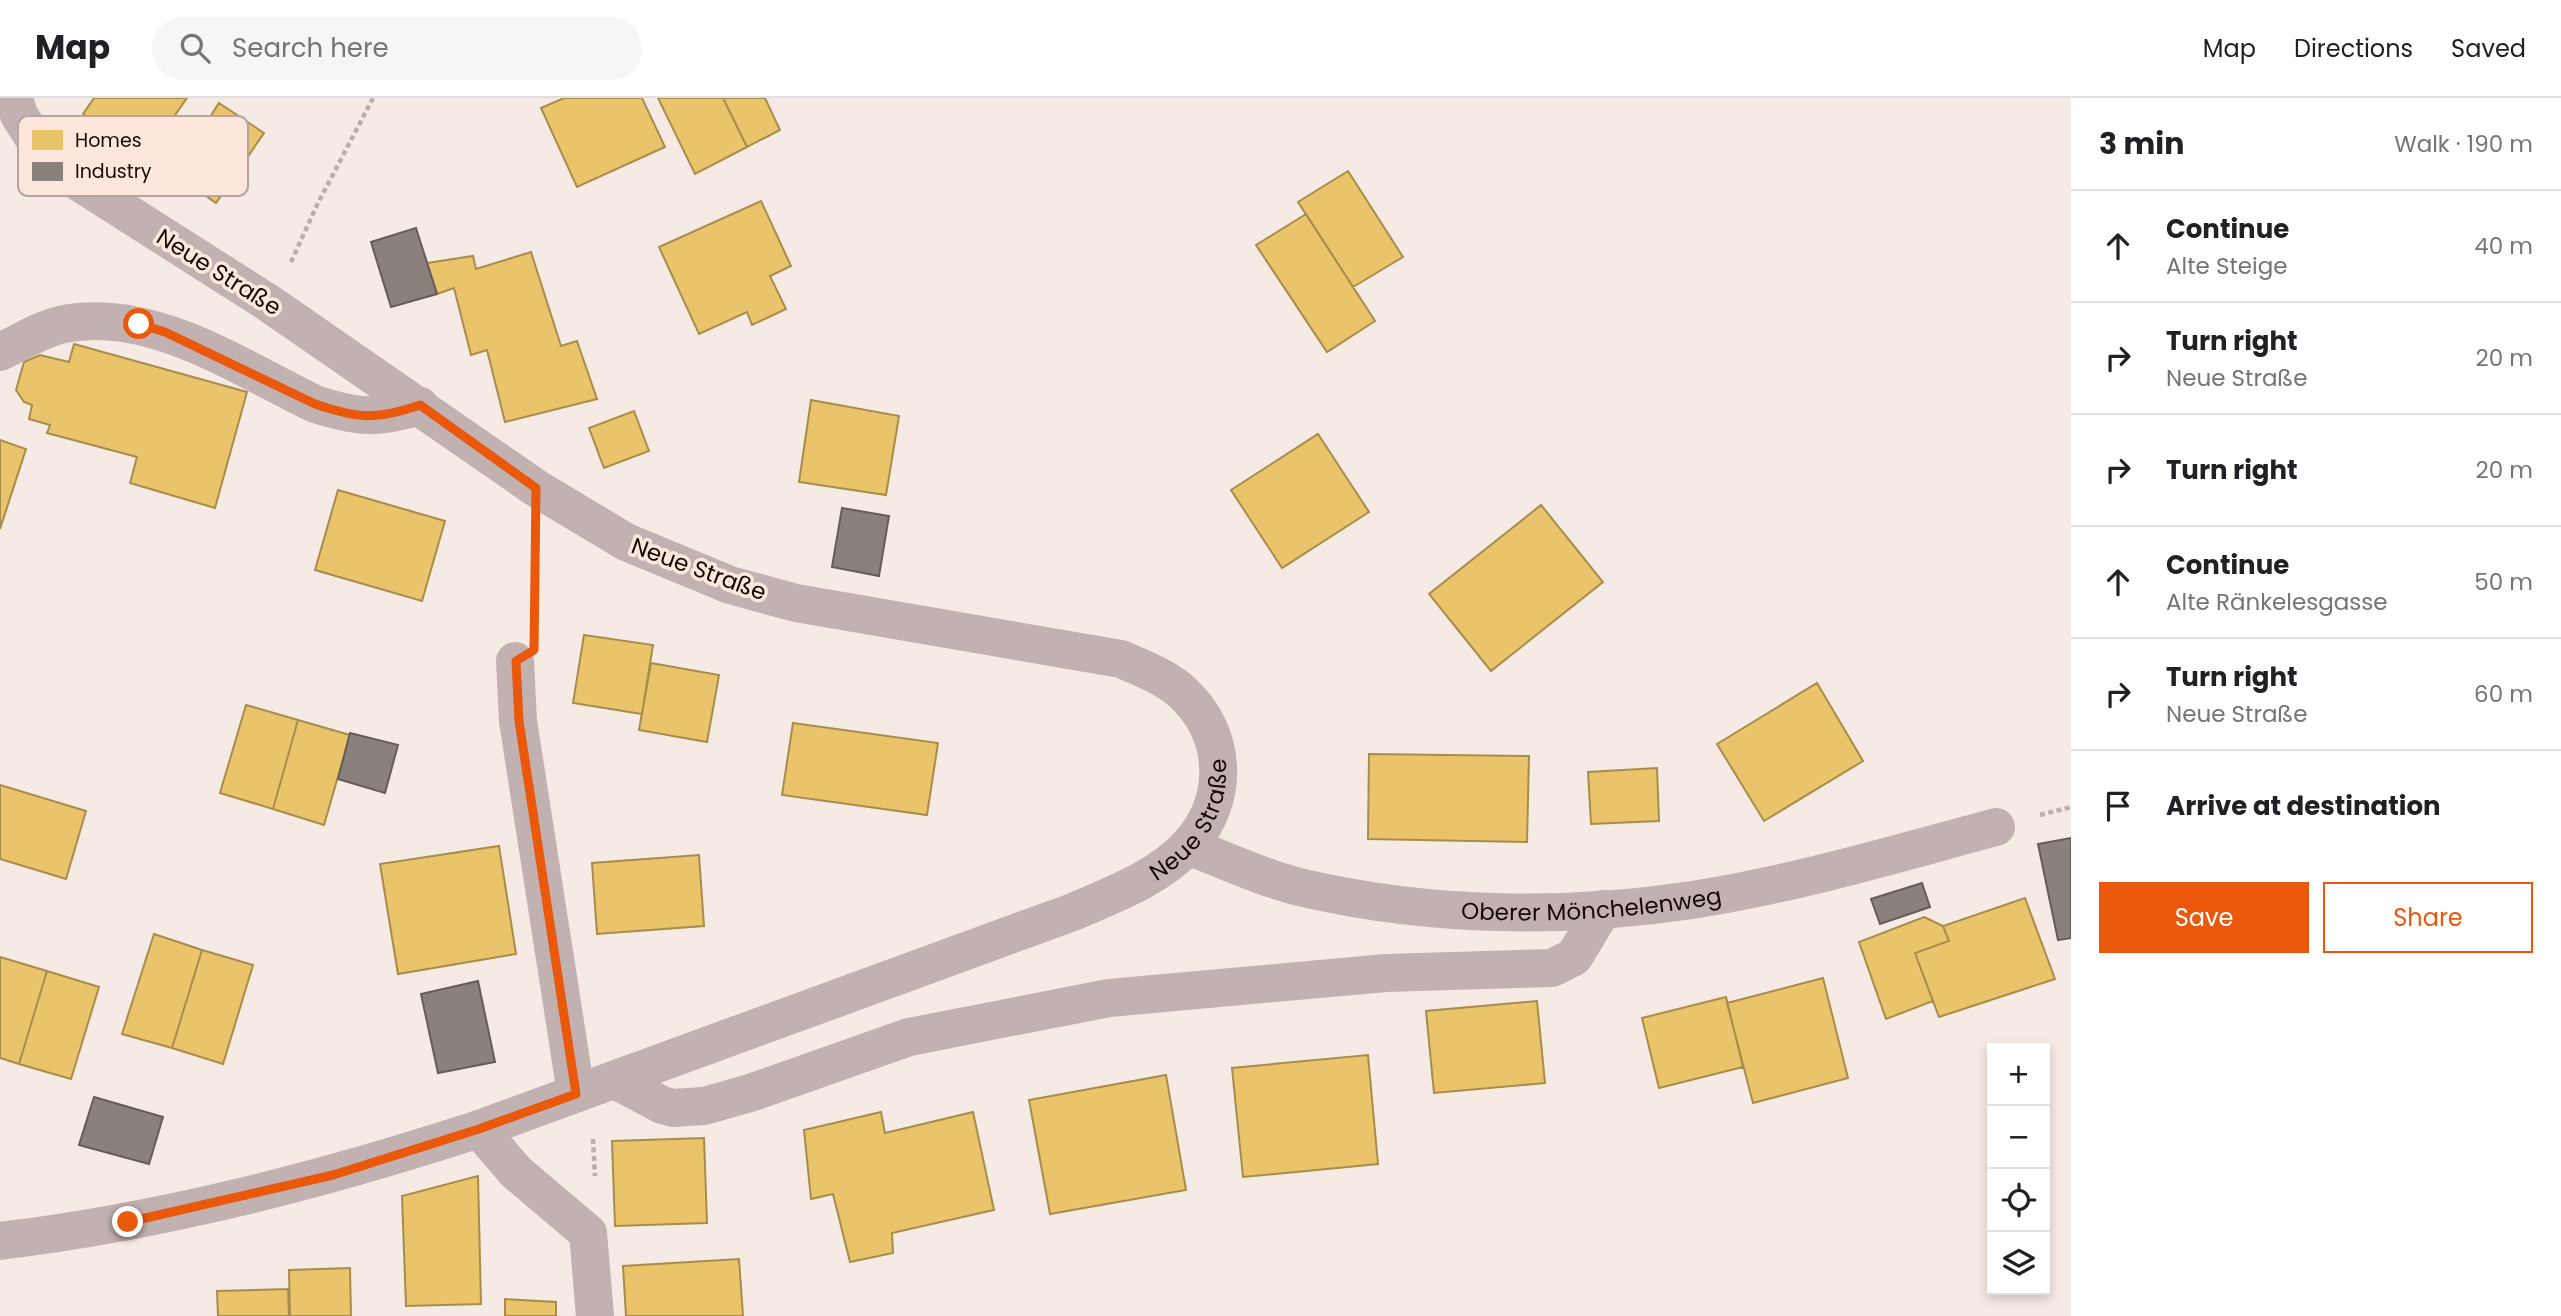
<!DOCTYPE html>
<meta charset="utf-8">
<style>
body{margin:0;font-family:Poppins,sans-serif;background:#f6f6f6;color:#202124}
.controls{position:absolute;right:21px;bottom:21px;display:grid;overflow:hidden;border-radius:0px;box-shadow:0 4px 10px #0003}
.controls button{width:63px;height:63px;display:grid;place-items:center;padding:0;border:0;border-bottom:2px solid #e0e0e0;background:#fff;color:#202124;font:35px sans-serif}
.stop{position:absolute;width:21px;height:21px;margin:-16px;border:5px solid #ea580c;border-radius:50%;background:#fff}
.stop.end{background:#ea580c;border-color:#fff;box-shadow:0 2px 7px #0008}
.list{margin:0;padding:0;list-style:none}
h2{display:flex;justify-content:space-between;align-items:center;height:91px;margin:0;padding:0 28px;font-size:30px}
h2 small{font-size:23px;font-weight:400;color:#757577}
.list li{display:grid;grid-template-columns:46px 1fr auto;gap:21px;align-items:center;box-sizing:border-box;height:112px;padding:0 28px;border-top:2px solid #e0e0e0}
.list b{display:block;font-size:26px;white-space:nowrap}
.list p{margin:0;font-size:23px;white-space:nowrap;color:#757577}
.list em{font-size:23px;font-style:normal;color:#757577}
.actions{display:flex;gap:14px;padding:21px 28px}
.actions a{flex:1;padding:16px 0;border:2px solid #ea580c;border-radius:0px;text-align:center;font-size:24px;color:#ea580c}
.actions .main{background:#ea580c;color:#fff}
.icon{flex:none;width:38px;height:38px;fill:none;stroke:currentColor;stroke-width:2;stroke-linecap:round;stroke-linejoin:round}
.map{position:relative;flex:none;width:2071px;height:1218px;overflow:hidden}
header{display:flex;align-items:center;gap:42px;box-sizing:border-box;height:98px;padding:0 35px;background:#fff;border-bottom:2px solid #e0e0e0}
header strong{font-size:33px}
nav{display:flex;gap:38px;margin-inline-start:auto;font-size:24px}
.search{width:490px;height:63px;background:#f6f6f6;display:flex;align-items:center;gap:18px;box-sizing:border-box;padding:0 24px;border-radius:38px;color:#757577;font-size:26px}
main{display:flex}
aside{flex:1;background:#fff}
.map>svg:first-child{display:block}
</style>
<header>
<strong>Map</strong>
<div class="search"><svg class="icon" aria-label="search" viewBox="0 0 24 24"><circle cx="10" cy="10" r="6"/><path d="M15 15l6 6"/></svg>Search here</div>
<nav><a>Map</a><a>Directions</a><a>Saved</a></nav>
</header>
<main>
<div class="map">
<svg width="2071" height="1218" viewBox="0 0 2071 1218">
<rect width="100%" height="100%" fill="#f6eae4"/>
<path fill="#e9c46a" stroke="#a98c4c" stroke-width="2" d="M94,0H187L145,60L83,16Z
M564,0H642L665,49L577,89L541,10Z
M658,0H723L747,49L695,76Z
M723,0H765L780,32L747,49Z
M219,5L264,35L216,105L174,75Z
M1348,73L1403,159L1353,189L1298,104Z
M761,103L791,168L770,178L786,211L752,227L747,214L699,236L659,149Z
M1306,116L1375,223L1327,254L1256,147Z
M531,154L561,248L577,243L597,301L505,324L487,252L471,257L454,190L437,196L427,165L473,158L476,171Z
M74,246L247,294L215,410L130,385L137,359L47,335L50,327L29,321L32,307L24,304L16,292L24,264L40,257L69,264Z
M811,302L899,318L886,397L799,384Z
M634,313L649,353L604,370L589,330Z
M1318,336L1369,414L1282,470L1231,392Z
M0,342L26,351L0,431Z
M338,392L445,423L422,503L315,472Z
M1541,407L1603,484L1491,573L1429,496Z
M584,537L653,547L642,616L573,605Z
M651,565L719,577L707,644L639,632Z
M1817,585L1863,663L1764,723L1717,646Z
M246,607L298,622L273,711L220,695Z
M298,622L350,637L324,727L273,711Z
M793,625L938,645L927,717L782,697Z
M1369,656L1529,658L1527,744L1368,741Z
M1657,670L1659,723L1591,726L1588,674Z
M0,687L86,713L66,781L0,761Z
M499,748L516,856L398,876L380,766Z
M699,757L704,828L597,836L592,765Z
M2025,800L2055,881L1939,919L1915,855L1949,843L1943,828Z
M1924,819L1943,828L1949,843L1915,855L1933,903L1886,921L1859,844Z
M154,836L202,852L172,950L122,936Z
M202,852L253,867L223,966L172,950Z
M0,859L47,873L19,966L0,960Z
M47,873L99,889L71,981L19,966Z
M1823,880L1848,980L1753,1005L1727,905Z
M1726,899L1743,969L1659,990L1642,920Z
M1537,903L1545,985L1434,995L1426,913Z
M1368,957L1378,1066L1243,1079L1232,970Z
M1166,977L1186,1092L1050,1116L1029,1002Z
M881,1014L885,1035L973,1014L994,1112L892,1135L893,1155L850,1164L833,1096L811,1101L804,1032Z
M704,1040L707,1125L615,1128L612,1043Z
M478,1078L481,1206L406,1208L402,1098Z
M739,1161L743,1218H626L623,1168Z
M350,1170L351,1218H290L289,1172Z
M288,1191L289,1218H218L217,1193Z
M505,1201L556,1204V1218H505Z"/>
<path fill="#8a817c" stroke="#675d58" stroke-width="2" d="M416,130L437,196L391,209L371,144Z
M842,410L889,418L879,478L832,469Z
M350,635L398,647L385,695L338,681Z
M2071,740V840L2058,842L2038,746Z
M1922,785L1930,809L1880,826L1871,801Z
M478,883L495,964L438,975L421,896Z
M94,999L163,1019L149,1066L79,1047Z"/>
<g fill="none" stroke-linecap="round" stroke-linejoin="round">
<path stroke="#bbaead" stroke-width="4.5" stroke-dasharray="5 3.5" stroke-linecap="butt" d="M291,164L317,107L373,0
M534,445V520
M2040,717L2071,709
M593,1041L595,1078"/>
<g stroke="#c2b1b1" stroke-width="38">
<path d="M0,254C21,244 41,231 64,226C151,209 239,269 315,306C359,320 376,321 420,308"/>
<path d="M515,563L518,623L576,995"/>
<path id="s1" d="M1188,748C1227,763 1267,782 1308,791C1431,819 1567,821 1692,802C1795,786 1895,756 1996,729"/>
<path d="M615,982L662,1007L673,1010L704,1008L750,995L909,939L1109,900L1386,875L1552,870L1574,859L1603,811"/>
<path d="M479,1031L516,1074L588,1135L595,1218"/>
<path id="s2" d="M0,1143C164,1123 322,1082 479,1031L1073,814C1112,797 1159,780 1189,747C1230,702 1228,636 1182,594C1165,579 1142,570 1121,561L796,505L730,487L626,444L536,390L267,204L77,83L40,50L19,17L14,0"/>
</g>
</g>
<g fill="none" stroke-linecap="round" stroke-linejoin="round">
<path stroke="#ea580c" stroke-width="9" d="M128,1124L333,1077L479,1031L576,996L519,623L516,563L534,552L536,390L420,307C376,322 359,321 315,306L165,234L139,226"/>
</g>
<g text-anchor="middle" stroke-width="7" stroke-linejoin="round" paint-order="stroke">
<g font-size="23" fill="#140905" stroke="#fde7dd">
<text transform="translate(219 174) rotate(32)" y="8">Neue Straße</text>
<text transform="translate(699 471) rotate(20)" y="8">Neue Straße</text>
<text dy="8" stroke="none"><textPath href="#s2" startOffset="1283">Neue Straße</textPath></text>
<text dy="8" stroke="none"><textPath href="#s1" startOffset="413">Oberer Mönchelenweg</textPath></text>
</g>
</g>
<rect x="18" y="18" width="230" height="80" rx="10" fill="#fde7dd" stroke="#b7a49c" stroke-width="2"/>
<rect x="32" y="32" width="31" height="20" fill="#e9c46a"/>
<rect x="32" y="64" width="31" height="19" fill="#8a817c"/>
<g font-size="19" fill="#140905">
<text x="75" y="49">Homes</text>
<text x="75" y="80">Industry</text>
</g>
</svg>
<div class="controls">
<button>+</button>
<button>−</button>
<button><svg class="icon" aria-label="locate" viewBox="0 0 24 24"><circle cx="12" cy="12" r="6"/><path d="M12 2v4M12 18v4M2 12h4M18 12h4"/></svg></button>
<button><svg class="icon" aria-label="layers" viewBox="0 0 24 24"><path d="M12 4l9 5-9 5-9-5zM3 14l9 5 9-5"/></svg></button>
</div>
<div class="stop" style="left:139px;top:226px"></div>
<div class="stop end" style="left:128px;top:1124px"></div>
</div>
<aside>
<h2>3 min<small>Walk · 190 m</small></h2>
<ul class="list">
<li><svg class="icon" aria-label="ahead" viewBox="0 0 24 24"><path d="M12 20V5M6 11l6-6 6 6"/></svg><div><b>Continue</b><p>Alte Steige</p></div><em>40 m</em></li>
<li><svg class="icon" aria-label="right" viewBox="0 0 24 24"><path d="M7 20v-9h11M14 6l5 5-5 5"/></svg><div><b>Turn right</b><p>Neue Straße</p></div><em>20 m</em></li>
<li><svg class="icon" aria-label="right" viewBox="0 0 24 24"><path d="M7 20v-9h11M14 6l5 5-5 5"/></svg><div><b>Turn right</b></div><em>20 m</em></li>
<li><svg class="icon" aria-label="ahead" viewBox="0 0 24 24"><path d="M12 20V5M6 11l6-6 6 6"/></svg><div><b>Continue</b><p>Alte Ränkelesgasse</p></div><em>50 m</em></li>
<li><svg class="icon" aria-label="right" viewBox="0 0 24 24"><path d="M7 20v-9h11M14 6l5 5-5 5"/></svg><div><b>Turn right</b><p>Neue Straße</p></div><em>60 m</em></li>
<li><svg class="icon" aria-label="arrive" viewBox="0 0 24 24"><path d="M6 21V4h12l-3 4 3 4H6"/></svg><div><b>Arrive at destination</b></div></li>
</ul>
<div class="actions"><a class="main">Save</a><a>Share</a></div>
</aside>
</main>
